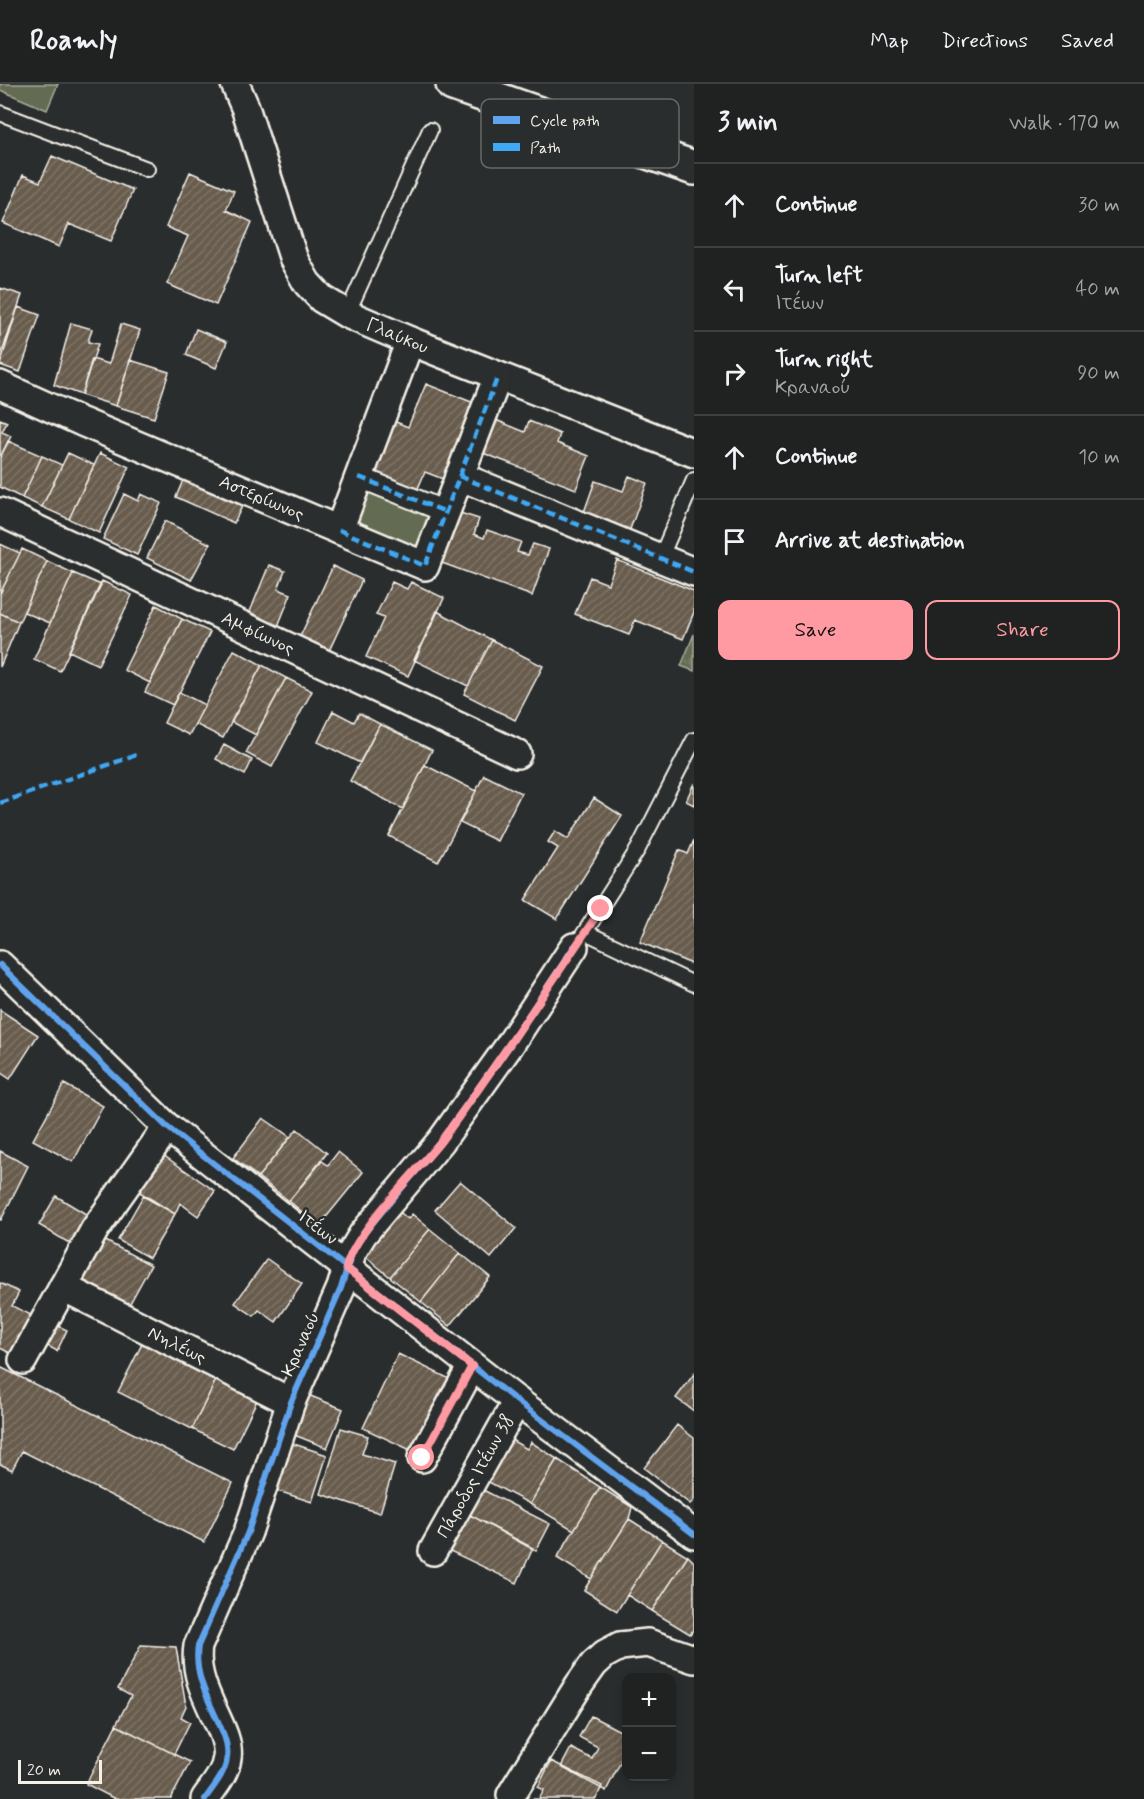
<!DOCTYPE html>
<meta charset="utf-8">
<style>
body{margin:0;font-family:Mynerve,sans-serif;background:#282a2a;color:#f1f3f6}
.controls{position:absolute;right:18px;bottom:18px;display:grid;overflow:hidden;border-radius:12px;box-shadow:0 3px 9px #0003}
.controls button{width:54px;height:54px;display:grid;place-items:center;padding:0;border:0;border-bottom:2px solid #3d3f40;background:#202222;color:#f1f3f6;font:30px sans-serif}
.scale{position:absolute;left:18px;bottom:15px;width:84px;box-sizing:border-box;padding-left:6px;border:3px solid #f4f1e8;border-top:0;font-size:16px;line-height:21px;white-space:nowrap;color:#f4f1e8;-webkit-text-stroke:4px #2a2d2e;paint-order:stroke}
.stop{position:absolute;width:18px;height:18px;margin:-14px;border:4px solid #ff9aa2;border-radius:50%;background:#fff}
.stop.end{background:#ff9aa2;border-color:#fff;box-shadow:0 2px 6px #0008}
.list{margin:0;padding:0;list-style:none}
h2{display:flex;justify-content:space-between;align-items:center;height:78px;margin:0;padding:0 24px;font-size:26px}
h2 small{font-size:20px;font-weight:400;color:#a2a4a5}
.list li{display:grid;grid-template-columns:39px 1fr auto;gap:18px;align-items:center;box-sizing:border-box;height:84px;padding:0 24px;border-top:2px solid #3d3f40}
.list b{display:block;font-size:22px;white-space:nowrap}
.list p{margin:0;font-size:20px;white-space:nowrap;color:#a2a4a5}
.list em{font-size:20px;font-style:normal;color:#a2a4a5}
.actions{display:flex;gap:12px;padding:18px 24px}
.actions a{flex:1;padding:14px 0;border:2px solid #ff9aa2;border-radius:12px;text-align:center;font-size:21px;color:#ff9aa2}
.actions .main{background:#ff9aa2;color:#111}
.icon{flex:none;width:33px;height:33px;fill:none;stroke:currentColor;stroke-width:2;stroke-linecap:round;stroke-linejoin:round}
.map{position:relative;flex:none;width:694px;height:1715px;overflow:hidden}
header{display:flex;align-items:center;gap:36px;box-sizing:border-box;height:84px;padding:0 30px;background:#202222;border-bottom:2px solid #3d3f40}
header strong{font-size:28px}
nav{display:flex;gap:33px;margin-inline-start:auto;font-size:21px}
main{display:flex}
aside{flex:1;background:#202222}
.map>svg:first-child{display:block}
</style>
<header>
<strong>Roamly</strong>
<nav><a>Map</a><a>Directions</a><a>Saved</a></nav>
</header>
<main>
<div class="map">
<svg width="694" height="1715" viewBox="0 0 694 1715">
<defs>
<pattern id="park-tufts" width="24" height="20" patternUnits="userSpaceOnUse" patternTransform="scale(1.5)"><rect width="24" height="20" fill="#646c52"/><path d="M3 7l-1-3M5 7V3M7 7l1-3M15 17l-1-3M17 17v-4M19 17l1-3" fill="none" stroke="#7b816b"/></pattern>
<pattern id="building-hatch" width="6" height="6" patternUnits="userSpaceOnUse" patternTransform="scale(1.5)"><rect width="6" height="6" fill="#685b4e"/><path d="M-1 1l2-2M0 6l6-6M5 7l2-2" fill="none" stroke="#7e7368"/></pattern>
</defs>
<rect width="100%" height="100%" fill="#2a2d2e"/>
<filter id="ink" filterUnits="userSpaceOnUse"><feTurbulence type="fractalNoise" baseFrequency=".0167" numOctaves="2"/><feDisplacementMap in="SourceGraphic" scale="12" xChannelSelector="R" yChannelSelector="G"/><feConvolveMatrix kernelMatrix="1 2 1 2 8 2 1 2 1" color-interpolation-filters="sRGB"/></filter>
<g filter="url(#ink)">
<path fill="#646c52" stroke="#acae9d" stroke-width="1.5" d="M0,0H58L47,26L0,6Z
M370,404L437,431L419,475L353,447Z"/>
<path fill="url(#park-tufts)" stroke="#acae9d" stroke-width="1.5" d="M694,550V587L681,582Z"/>
<path fill="url(#building-hatch)" stroke="#f4f1e8" stroke-width="1.5" d="M52,72L133,106L111,157L69,140L59,163L3,139L23,91L40,98Z
M190,88L234,107L226,126L252,138L216,221L167,200L188,152L166,143Z
M0,204L22,211L0,274Z
M18,223L40,231L20,288L0,281Z
M71,239L92,245L88,258L98,260L81,311L54,301Z
M121,240L140,246L116,322L81,311L92,275L109,280Z
M196,245L227,258L216,284L186,271Z
M130,276L169,288L154,334L116,322Z
M426,300L474,319L443,395L425,388L416,409L367,389L389,335L408,343Z
M0,335L7,338L2,348L11,352L0,374Z
M496,336L525,348L529,337L560,350L557,359L589,372L576,405L483,369Z
M8,357L42,372L22,414L0,403V374Z
M68,369L94,381L69,435L42,423Z
M100,369L129,383L99,449L69,435Z
M42,372L62,381L42,423L22,414Z
M186,389L245,416L234,439L176,413Z
M629,392L647,399L629,448L583,431L595,397L623,407Z
M124,410L138,417L141,410L161,419L137,471L103,455Z
M460,429L479,435L474,450L484,454L487,446L521,458L517,468L528,471L533,460L549,465L532,512L442,479Z
M165,437L210,460L191,496L147,474Z
M0,460L20,469L0,510Z
M22,465L47,477L19,538L0,529V510Z
M617,476L694,507V528L683,555L635,536L629,551L575,530L590,493L608,500Z
M47,477L73,489L50,539L24,528Z
M269,481L285,487L278,505L291,510L278,542L249,530Z
M333,482L362,496L328,569L299,555Z
M73,489L101,501L60,587L34,575Z
M102,497L132,511L98,581L69,567Z
M392,498L407,505L411,498L444,514L408,592L366,573L384,534L376,531Z
M156,521L182,535L150,599L124,586Z
M437,527L492,556L468,602L414,576Z
M0,529L19,538L0,583Z
M182,535L210,548L173,621L145,608Z
M492,556L543,582L515,636L464,610Z
M234,566L262,581L223,654L195,640Z
M262,581L286,594L256,651L231,638Z
M286,594L312,607L272,683L246,669Z
M179,608L205,621L189,651L164,639Z
M333,627L354,638L359,629L380,640L360,679L318,658Z
M380,640L432,666L403,725L350,697Z
M224,661L252,676L245,691L216,675Z
M425,681L476,707L438,778L389,752Z
M484,691L521,709L497,757L460,739Z
M694,699V721L686,717Z
M594,714L622,732L557,835L525,816L558,764L548,758L555,747L568,755Z
M694,756V881L640,858L679,766L688,770Z
M0,926L38,951L10,995L0,988Z
M64,1000L103,1022L73,1078L33,1056Z
M263,1034L290,1053L258,1093L233,1074Z
M297,1045L327,1069L289,1117L258,1093Z
M0,1067L28,1082L1,1136H0Z
M338,1068L363,1088L319,1142L289,1117L322,1077L328,1081Z
M163,1071L215,1107L198,1132L180,1119L175,1130L138,1107Z
M460,1097L516,1144L491,1174L435,1126Z
M56,1112L91,1133L74,1162L39,1141Z
M143,1112L175,1130L149,1174L118,1156Z
M395,1124L408,1135L412,1130L430,1145L390,1193L359,1167Z
M430,1145L460,1169L421,1218L390,1193Z
M100,1154L151,1181L129,1221L79,1194Z
M460,1169L490,1193L450,1242L421,1218Z
M267,1175L302,1200L276,1238L259,1226L254,1232L235,1219Z
M0,1199L19,1208L12,1222L31,1231L12,1270L0,1264Z
M52,1239L67,1246L57,1267L42,1259Z
M143,1258L217,1294L192,1345L118,1308Z
M398,1270L452,1296L417,1369L363,1344Z
M0,1283L233,1399L204,1458L22,1367L12,1386L0,1380Z
M694,1290V1327L676,1314Z
M217,1294L258,1314L233,1365L192,1345Z
M308,1311L343,1325L327,1364L292,1350Z
M677,1341L694,1354V1416L690,1420L644,1384Z
M341,1344L368,1352L362,1370L395,1380L380,1429L321,1410Z
M506,1353L527,1365L531,1358L557,1375L530,1420L483,1395Z
M288,1358L327,1371L312,1418L272,1405Z
M557,1375L600,1403L574,1446L530,1420Z
M600,1403L632,1423L629,1435L591,1495L557,1474Z
M483,1406L550,1440L536,1467L470,1431Z
M470,1431L533,1464L517,1499L450,1467Z
M629,1435L662,1456L617,1527L584,1506Z
M662,1456L688,1472L652,1527L627,1511Z
M688,1472L694,1478V1545L690,1550L652,1527Z
M141,1561L176,1563L186,1622L181,1633L190,1638L174,1670L116,1641L131,1612L118,1605Z
M591,1632L626,1650V1667L606,1707L561,1683L571,1664L592,1675L598,1663L579,1653Z
M116,1641L190,1678L171,1715H115L86,1700Z
M551,1677L602,1702L596,1715H531H539L544,1706L538,1703Z"/>
<g fill="none" stroke-linecap="round" stroke-linejoin="round">
<defs>
<path id="service" d="M0,29L147,85
M347,230L430,46
M660,475L694,396
M585,848L638,765L694,656
M581,854L585,848L694,900"/>
<path id="pedestrian" d="M359,393L446,428"/>
<g id="minor">
<path id="s1" d="M235,0L245,23L294,176L307,199L322,215L347,230L410,257L694,369"/>
<path id="s2" d="M0,301L82,338L339,446L410,257"/>
<path d="M459,392L694,488"/>
<path id="s3" d="M0,428L517,670"/>
<path d="M339,446L425,482L498,292"/>
<path d="M0,881L167,1043L517,1317L694,1450"/>
<path id="s4" d="M63,1203L291,1318"/>
<path d="M23,1276L95,1145L167,1043"/>
<path d="M422,1374L472,1282"/>
<path id="s5" d="M433,1467L517,1317"/>
<path d="M511,1711L579,1601L594,1580L605,1570L620,1562L648,1559L694,1575"/>
<path d="M205,1715C214,1702 225,1690 227,1674C232,1645 191,1606 198,1562L248,1448L291,1318L341,1204L352,1168L363,1150L441,1057L509,962L574,863"/>
</g>
<path id="primary" d="M453,0L694,84"/>
</defs>
<use href="#service" stroke="#f4f1e8" stroke-width="18"/>
<use href="#pedestrian" stroke="#f4f1e8" stroke-width="24"/>
<use href="#minor" stroke="#f4f1e8" stroke-width="32"/>
<use href="#primary" stroke="#f4f1e8" stroke-width="38"/>
<use href="#service" stroke="#2a2d2e" stroke-width="14"/>
<use href="#pedestrian" stroke="#2a2d2e" stroke-width="20"/>
<use href="#minor" stroke="#2a2d2e" stroke-width="27"/>
<use href="#primary" stroke="#2a2d2e" stroke-width="33"/>
<path stroke="#3fa9f5" stroke-width="4.5" stroke-dasharray="9 4.5" stroke-linecap="butt" d="M459,392L694,488
M359,393L446,428
M339,446L425,482L498,292
M0,719L139,670"/>
<defs>
<path id="cycleway" d="M0,881L167,1043L517,1317L694,1450
M205,1715C214,1702 225,1690 227,1674C232,1645 191,1606 198,1562L248,1448L291,1318L341,1204L352,1168L363,1150L441,1057L509,962L574,863"/>
</defs>
<use href="#cycleway" stroke="#2a2d2e" stroke-width="10"/>
<use href="#cycleway" stroke="#60a3ed" stroke-width="6"/>
</g>
</g>
<g fill="none" stroke-linecap="round" stroke-linejoin="round" filter="url(#ink)">
<path stroke="#ff9aa2" stroke-width="8" d="M422,1374L472,1282L346,1184C354,1148 416,1089 441,1057C497,982 548,903 601,825"/>
</g>
<g text-anchor="middle" stroke-width="5" stroke-linejoin="round" paint-order="stroke">
<g font-size="18" fill="#f4f1e8" stroke="#2a2d2e">
<text dy="6" stroke="none"><textPath href="#s1" startOffset="318">Γλαύκου</textPath></text>
<text dy="6" stroke="none"><textPath href="#s2" startOffset="285">Αστερίωνος</textPath></text>
<text dy="6" stroke="none"><textPath href="#s3" startOffset="285">Αμφίωνος</textPath></text>
<text transform="translate(318 1143) rotate(38)" y="6">Ιτέων</text>
<text dy="6" stroke="none"><textPath href="#s4" startOffset="128">Νηλέως</textPath></text>
<text transform="translate(300 1260) rotate(-66)" y="6">Κραναού</text>
<text dy="6" stroke="none"><textPath href="#s5" startOffset="86">Πάροδος Ιτέων 38</textPath></text>
</g>
</g>
<rect x="481" y="15" width="198" height="69" rx="9" fill="#2a2d2e" stroke="#676866" stroke-width="1.5"/>
<rect x="493" y="32" width="27" height="8" fill="#60a3ed"/>
<rect x="493" y="59" width="27" height="8" fill="#3fa9f5"/>
<g font-size="16" fill="#f4f1e8">
<text x="530" y="42">Cycle path</text>
<text x="530" y="69">Path</text>
</g>
</svg>
<div class="controls">
<button>+</button>
<button>−</button>
</div>
<div class="scale">20 m</div>
<div class="stop" style="left:422px;top:1374px"></div>
<div class="stop end" style="left:601px;top:825px"></div>
</div>
<aside>
<h2>3 min<small>Walk · 170 m</small></h2>
<ul class="list">
<li><svg class="icon" aria-label="ahead" viewBox="0 0 24 24"><path d="M12 20V5M6 11l6-6 6 6"/></svg><div><b>Continue</b></div><em>30 m</em></li>
<li><svg class="icon" aria-label="left" viewBox="0 0 24 24"><path d="M17 20v-9H6M10 6l-5 5 5 5"/></svg><div><b>Turn left</b><p>Ιτέων</p></div><em>40 m</em></li>
<li><svg class="icon" aria-label="right" viewBox="0 0 24 24"><path d="M7 20v-9h11M14 6l5 5-5 5"/></svg><div><b>Turn right</b><p>Κραναού</p></div><em>90 m</em></li>
<li><svg class="icon" aria-label="ahead" viewBox="0 0 24 24"><path d="M12 20V5M6 11l6-6 6 6"/></svg><div><b>Continue</b></div><em>10 m</em></li>
<li><svg class="icon" aria-label="arrive" viewBox="0 0 24 24"><path d="M6 21V4h12l-3 4 3 4H6"/></svg><div><b>Arrive at destination</b></div></li>
</ul>
<div class="actions"><a class="main">Save</a><a>Share</a></div>
</aside>
</main>
